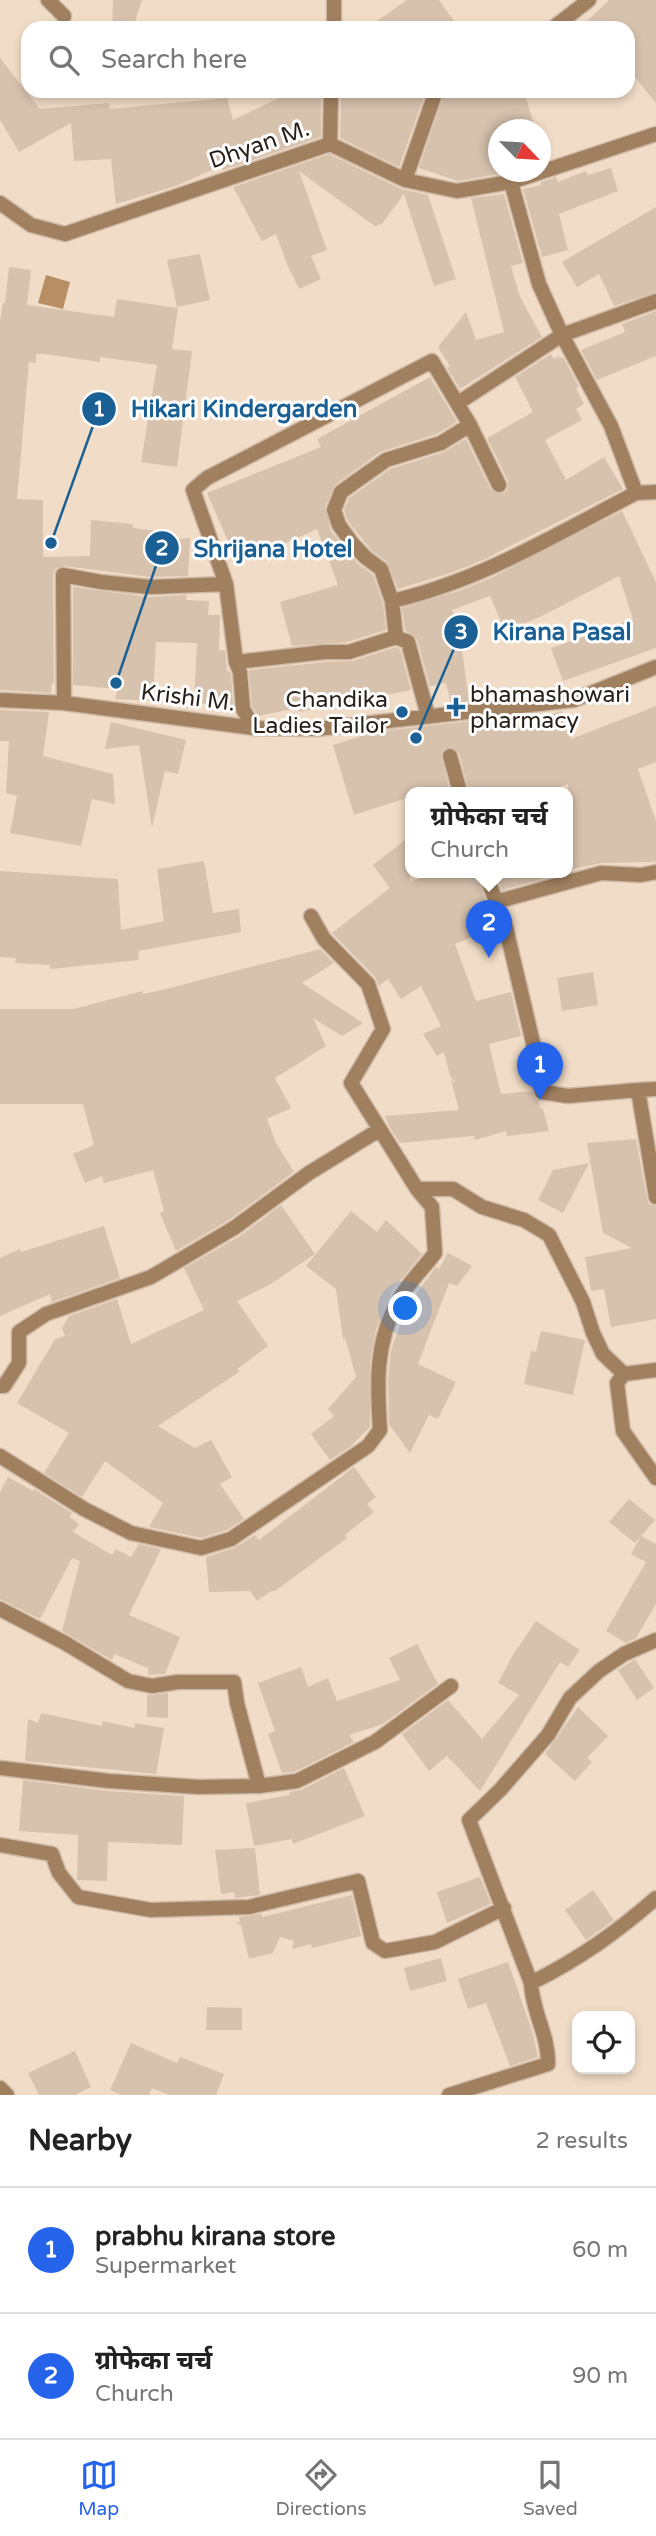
<!DOCTYPE html>
<meta charset="utf-8">
<style>
body{margin:0;font-family:"Varela Round","Noto Sans Devanagari",sans-serif;background:#f6f6f6;color:#222}
.controls{position:absolute;right:21px;bottom:21px;display:grid;overflow:hidden;border-radius:14px;box-shadow:0 4px 10px #0003}
.controls button{width:63px;height:63px;display:grid;place-items:center;padding:0;border:0;border-bottom:2px solid #e0e0e0;background:#fff;color:#222;font:35px sans-serif}
.compass{position:absolute;left:488px;top:119px;width:63px;height:63px;border-radius:50%;background:#fff;box-shadow:0 4px 10px #0003;rotate:115deg}
.you{position:absolute;left:406px;top:1309px;width:24px;height:24px;margin:-18px;border:5px solid #fff;border-radius:50%;background:#1a73e8;box-shadow:0 0 0 10px #1a73e833}
.badge{display:grid;place-items:center;width:46px;height:46px;border-radius:50%;background:#2563eb;color:#fff;font-size:23px;font-weight:700}
.pin{position:absolute;translate:-50% -58px;filter:drop-shadow(0 2px 4px #0008)}
.pin::after{content:'';position:absolute;top:37px;width:24px;height:21px;background:inherit;clip-path:polygon(0 0,100% 0,50% 100%)}
.popup{position:absolute;left:405px;top:787px;width:168px;height:91px;box-sizing:border-box;display:grid;place-content:center;border-radius:14px;background:#fff;filter:drop-shadow(0 2px 5px #0005);font-size:23px;white-space:nowrap;color:#767676}
.popup b{font-size:26px;color:#222}
.popup::after{content:'';position:absolute;left:50%;top:100%;margin-left:-14px;border:14px solid transparent;border-top-color:#fff}
.list{margin:0;padding:0;list-style:none}
h2{display:flex;justify-content:space-between;align-items:center;height:91px;margin:0;padding:0 28px;font-size:30px}
h2 small{font-size:23px;font-weight:400;color:#767676}
.list li{display:grid;grid-template-columns:46px 1fr auto;gap:21px;align-items:center;box-sizing:border-box;height:126px;padding:0 28px;border-top:2px solid #e0e0e0}
.list b{display:block;font-size:26px;white-space:nowrap}
.list p{margin:0;font-size:23px;white-space:nowrap;color:#767676}
.list em{font-size:23px;font-style:normal;color:#767676}
.icon{flex:none;width:38px;height:38px;fill:none;stroke:currentColor;stroke-width:2;stroke-linecap:round;stroke-linejoin:round}
.map{position:relative;flex:none;width:656px;height:2095px;overflow:hidden}
.search{position:absolute;background:#fff;box-shadow:0 4px 10px #0003;left:21px;right:21px;top:21px;height:77px;display:flex;align-items:center;gap:18px;box-sizing:border-box;padding:0 24px;border-radius:21px;color:#767676;font-size:26px}
.sheet{height:343px;background:#fff}
nav{display:flex;justify-content:space-around;align-items:center;box-sizing:border-box;height:98px;border-top:2px solid #e0e0e0;background:#fff;font-size:19px;color:#767676}
nav a{display:grid;justify-items:center;gap:4px}
nav .on{color:#2563eb}
.map>svg:first-child{display:block}
</style>
<div class="map">
<svg width="656" height="2095" viewBox="0 0 656 2095">
<rect width="100%" height="100%" fill="#f1dcc7"/>
<path fill="#b88e64" d="M46,275L70,282L63,309L38,303Z"/>
<path fill="#d7c2ae" d="M113,0H142L133,28H112Z
M407,0H439L459,28H367Z
M609,0H656V103L628,69V28H580Z
M0,58L40,109L109,103L110,109L227,98L233,120L294,91H321V137L223,170L221,166L176,186L116,204L111,159L74,161L71,123L19,152L0,120Z
M341,91H426L399,167L340,138Z
M445,91H524L535,128L499,130V174L458,181L419,168Z
M329,154L401,189L428,195L456,279L434,286L404,194L381,225L379,224L376,227L299,171L327,250L311,256L321,279L299,289L287,264L276,234L262,241L233,187Z
M611,168L618,191L559,214L568,250L542,257L523,189L541,185V182L556,177L558,182L586,171L588,175Z
M504,194L523,263L511,266L520,297L542,337L460,389L447,368L450,366L438,347L466,312L476,340L504,332L471,198Z
M656,207V292L614,306L599,274L577,287L562,262Z
M200,254L210,300L177,307L167,260Z
M9,267L31,270L27,305L114,317L117,299L178,308L172,349L192,351L177,467L141,462L157,365L100,357V362L44,354H36V363L29,362L17,499L43,500V557L90,556L91,520L133,524V528L157,531V541L190,538L188,576L150,577L65,566L55,569L53,575L54,684L52,683L51,693L0,690V322L3,303H5Z
M656,311V356L597,380L581,350L625,332L622,324Z
M551,354L554,359L559,356L560,358L563,357L579,387L576,388L584,404L576,409L582,420L545,440L566,480L604,457L623,489L483,560L453,572L398,589L387,562L371,550L348,521L344,510L349,498L390,469L444,452L466,439L491,490L498,494L504,493L507,490L508,481L487,438L533,412L515,377Z
M430,377L457,422L437,434L380,452L335,485L325,507L331,531L358,564L373,575L383,603L386,630L347,642L292,646L280,602L338,585L317,529L238,564L207,493L321,447L317,439Z
M622,511L656,582V648L563,681L551,648L633,619L619,576L540,617L505,631L490,596L452,610L465,640L461,642L469,702L451,704L446,683L430,686L417,639L405,630L402,608L459,591L491,578Z
M73,587L149,597L187,595L186,600L209,601L208,615H220L219,650H225L227,670L231,674L233,705L194,703L197,643L156,642L153,701L115,699L118,689L73,685Z
M396,647L400,649L411,690L299,712L298,708L258,716L252,706L249,670L326,662L352,661Z
M656,706V762L638,769L656,821V862L601,863L568,870V784L547,792H469L459,753L452,747L444,749L441,754L450,792H410V797L354,815L333,745L374,732L471,721L504,719L506,728L562,711L571,739Z
M0,710L49,712L43,756L113,774L115,804L92,799L81,846L10,833L17,796L6,793L9,741H0Z
M111,722L186,740L178,774L165,771L152,827L139,745L105,749Z
M410,836V882L436,872H476L495,928L455,944L476,1001L511,992L521,1036L489,1044L501,1094L532,1091L535,1098L539,1101L540,1108L543,1109L549,1131L507,1136L506,1131L475,1140L474,1136L400,1143L389,1126L385,1116L459,1110L451,1080L456,1083L450,1076L444,1052L437,1056L423,1034L441,1026L421,986L401,999L388,979L379,986L375,977L332,933L390,888L373,865Z
M204,861L213,913L239,909L241,932L138,951L139,960L50,969V965L15,963L16,958L0,957V871L118,879L121,930L164,921L157,869Z
M495,872H550V877L502,890Z
M320,949L334,963L302,983L363,1023L342,1036L313,1018L326,1046L275,1078L291,1108L267,1119L276,1143L294,1172L229,1220L176,1251L160,1213L164,1211L153,1170L104,1183L102,1176L85,1183L73,1154L94,1145L83,1104H0V1009H74L142,991L143,994L166,989Z
M593,972L598,1005L562,1011L557,978Z
M636,1139L647,1199L649,1204L656,1206V1319L611,1327L604,1289L591,1291L585,1257L632,1248L603,1233L587,1143Z
M589,1163L563,1213L538,1200L553,1170Z
M281,1205L315,1254L271,1284L237,1301L268,1346L237,1369L239,1372L158,1426L195,1448L211,1440L232,1477L220,1484L244,1519L227,1530L201,1538L149,1527L163,1503L105,1461L82,1497L44,1473L69,1433L17,1403L55,1339L65,1336L62,1328L69,1316L117,1299L131,1344L204,1310L184,1268L240,1236Z
M351,1211L377,1232L386,1220L422,1254L393,1290L376,1329L370,1363V1427L350,1447L330,1460L311,1434L334,1416L328,1409L356,1377L345,1338L343,1339L336,1289L306,1266Z
M104,1226L120,1278L52,1302L50,1294L0,1316V1258L20,1249L21,1252Z
M448,1253L472,1266L457,1286L449,1283L418,1364L456,1382L438,1419L429,1415L410,1453L389,1424L388,1380L391,1350L407,1306L436,1267L439,1269Z
M541,1331L585,1340L573,1395L524,1384L531,1351L536,1352Z
M354,1467L376,1497L367,1504L374,1512L345,1535L347,1538L275,1591H271L257,1601L250,1591L209,1592L206,1557L234,1548L255,1535L259,1540Z
M8,1477L33,1491L34,1489L72,1513L70,1517L79,1524L73,1532L112,1555L116,1549L131,1557L139,1544L161,1549L129,1615L180,1637L165,1674L148,1675V1668L114,1654L112,1660L62,1631L80,1561L72,1558L40,1619L0,1599V1492Z
M629,1499L655,1520L635,1543L609,1522Z
M641,1536L656,1544V1604L636,1638L626,1643L606,1631L646,1562L631,1554Z
M536,1621L580,1650L568,1667L560,1662L480,1791L447,1756L429,1771L402,1734L448,1700L482,1739L519,1695L498,1683L513,1655Z
M417,1644L438,1684L383,1724L349,1735L354,1742L294,1772L282,1773L268,1734L275,1731L258,1683L301,1667L308,1687L328,1678L337,1701L400,1680L389,1658Z
M635,1659L654,1688L637,1700L618,1670Z
M168,1693V1718L147,1717V1695Z
M578,1707L608,1736L587,1758L592,1762L575,1781L545,1754Z
M41,1713L102,1726L103,1721L134,1728L135,1723L164,1728L156,1774L25,1761L28,1719L38,1723Z
M344,1768L365,1816L293,1844L292,1839L254,1846L246,1803L290,1795L289,1792L301,1790Z
M23,1780L108,1791L184,1796L182,1845L108,1842L107,1881L77,1880L78,1835L19,1831Z
M255,1848L260,1895L235,1898L234,1892L221,1894L215,1850Z
M480,1877L491,1904L447,1923L437,1892Z
M593,1890L614,1920L586,1940L565,1910Z
M352,1895L361,1936L312,1948L311,1944L292,1949L294,1941L280,1937L273,1953L249,1959L241,1925L235,1923L240,1922L239,1917L262,1914V1917Z
M441,1958L447,1981L410,1991L404,1968Z
M508,1962L533,2034L538,2057L510,2066L486,2003L468,2009L458,1979Z
M207,2007L242,2008V2030H206Z
M131,2043L177,2063L180,2057L224,2074L216,2095H169L152,2088L149,2095H122L110,2090Z
M75,2051L91,2087L75,2095H39L28,2073Z"/>
<g fill="none" stroke-linecap="round" stroke-linejoin="round">
<defs>
<path id="minor" d="M48,0L64,16
M334,28V0
M553,28L589,0
M330,144L331,91
M405,180L436,91
M511,182L539,284L562,335L611,426L636,493L656,492
M0,203L31,225L65,234L330,144L405,180L457,191L511,182L656,134
M458,403L562,335L656,301
M226,584L193,490L207,478L432,361L470,425
M392,601C480,581 557,534 636,493
M396,637L392,601L381,569L365,557L352,543L339,525L334,510L341,492L386,460L441,443L470,425L499,485
M236,662L240,672L243,709L254,728
M0,700L64,703L254,728L317,729L574,700L656,667
M64,703L63,575L101,582L150,587L226,584L236,662L325,652H349L396,637L408,642L428,716
M450,756L460,792
M485,872L506,928L534,1047L542,1092L568,1096L638,1090
M495,902L601,873L641,875L656,872
M656,1089L638,1090L656,1197
M417,1189H453L482,1207L524,1220L549,1235L583,1302L593,1333L603,1354L624,1374
M656,1370L624,1374L617,1383L623,1431L656,1478
M0,1386H4L19,1363V1332L46,1314L151,1277L234,1228L309,1173L379,1130
M0,1456L84,1509L131,1533L201,1548L231,1539L368,1446L380,1430C377,1384 375,1343 398,1301C407,1284 423,1269 435,1253L432,1207L417,1189L351,1083L383,1029L368,984L324,939L311,916
M0,1609L65,1643L128,1681L152,1686L178,1682H234L237,1703L259,1786L297,1781L375,1742L451,1686
M0,1768L109,1781L199,1787L259,1786
M0,1845L52,1854L59,1873L78,1897L151,1910L249,1907L358,1881L373,1943L385,1951L435,1942L504,1908
M531,1983C579,1959 616,1933 656,1898
M0,2088L7,2095
M449,2095L548,2064C549,2036 532,2011 531,1983L469,1820L500,1790L548,1735L570,1698L599,1671L624,1654L656,1640"/>
</defs>
<use href="#minor" stroke="#cdbaa8" stroke-width="17"/>
<use href="#minor" stroke="#a1805f" stroke-width="14"/>
</g>
<g fill="#1a6094" stroke="#fff" stroke-width="2.5">
<path d="M452.5 696.5h7v7h7v7h-7v7h-7v-7h-7v-7h7z"/>
<circle cx="402" cy="712" r="7"/>
</g>
<g text-anchor="middle" stroke-width="6" stroke-linejoin="round" paint-order="stroke">
<g font-size="23" fill="#271f18" stroke="#fff">
<text transform="translate(259 144) rotate(-19)" y="8">Dhyan M.</text>
<text transform="translate(188 697) rotate(7)" y="8">Krishi M.</text>
</g>
<g font-size="23" fill="#271f18" stroke="#fff" text-anchor="start">
<text x="470" y="702">bhamashowari<tspan x="470" dy="26">pharmacy</tspan></text>
<text x="388" y="707" text-anchor="end">Chandika<tspan x="388" dy="26">Ladies Tailor</tspan></text>
</g>
</g>
<path fill="none" stroke="#1a6094" stroke-width="2.5" d="M51 543L99 409M116 683L162 548M416 738L461 632"/>
<g fill="#1a6094" stroke="#fff" stroke-width="2.5">
<circle cx="51" cy="543" r="7"/>
<circle cx="116" cy="683" r="7"/>
<circle cx="416" cy="738" r="7"/>
<circle cx="99" cy="409" r="18"/>
<circle cx="162" cy="548" r="18"/>
<circle cx="461" cy="632" r="18"/>
</g>
<g font-size="21" text-anchor="middle" font-weight="bold" fill="#fff">
<text x="99" y="416">1</text>
<text x="162" y="555">2</text>
<text x="461" y="639">3</text>
</g>
<g font-size="24" text-anchor="middle" font-weight="bold" fill="#1a6094" stroke="#fff" stroke-width="6" stroke-linejoin="round" paint-order="stroke">
<text x="244" y="417">Hikari Kindergarden</text>
<text x="273" y="557">Shrijana Hotel</text>
<text x="562" y="640">Kirana Pasal</text>
</g>
</svg>
<div class="controls">
<button><svg class="icon" aria-label="locate" viewBox="0 0 24 24"><circle cx="12" cy="12" r="6"/><path d="M12 2v4M12 18v4M2 12h4M18 12h4"/></svg></button>
</div>
<svg class="compass" viewBox="-18 -18 36 36"><path d="M0-13l5 13h-10z" fill="#e53935"/><path d="M0 13l5-13h-10z" fill="#767676"/></svg>
<div class="you"></div>
<div class="pin badge" style="left:540px;top:1100px">1</div>
<div class="pin badge" style="left:489px;top:958px">2</div>
<div class="popup"><b>ग्रोफेका चर्च</b>Church</div>
<div class="search"><svg class="icon" aria-label="search" viewBox="0 0 24 24"><circle cx="10" cy="10" r="6"/><path d="M15 15l6 6"/></svg>Search here</div>
</div>
<section class="sheet">
<h2>Nearby<small>2 results</small></h2>
<ul class="list">
<li><span class="badge">1</span><div><b>prabhu kirana store</b><p>Supermarket</p></div><em>60 m</em></li>
<li><span class="badge">2</span><div><b>ग्रोफेका चर्च</b><p>Church</p></div><em>90 m</em></li>
</ul>
</section>
<nav>
<a class="on"><svg class="icon" aria-label="map" viewBox="0 0 24 24"><path d="M3 6l6-2 6 2 6-2v14l-6 2-6-2-6 2zM9 4v14M15 6v14"/></svg>Map</a>
<a><svg class="icon" aria-label="directions" viewBox="0 0 24 24"><path d="M12 3l9 9-9 9-9-9zM9 14v-3h6M13 9l2 2-2 2"/></svg>Directions</a>
<a><svg class="icon" aria-label="saved" viewBox="0 0 24 24"><path d="M7 4h10v16l-5-4-5 4z"/></svg>Saved</a>
</nav>
